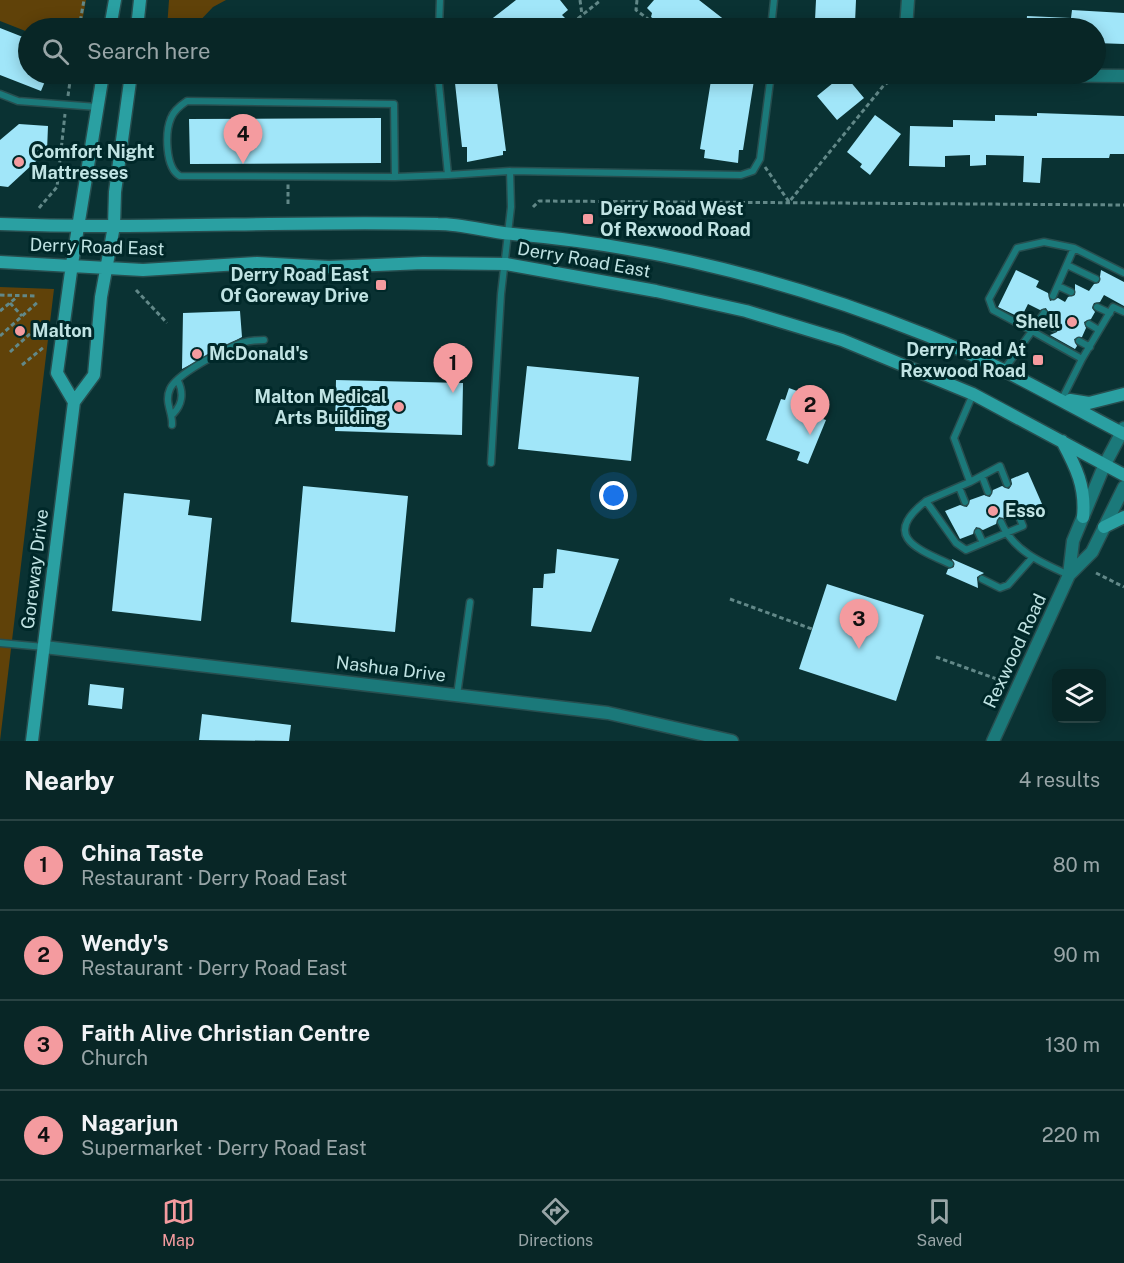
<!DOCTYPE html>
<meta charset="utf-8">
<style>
body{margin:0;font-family:"Public Sans",sans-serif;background:#163232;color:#f1f3f6}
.controls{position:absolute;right:18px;bottom:18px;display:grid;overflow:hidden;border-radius:12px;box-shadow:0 3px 15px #0003}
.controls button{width:54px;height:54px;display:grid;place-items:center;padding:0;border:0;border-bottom:2px solid #294343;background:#082626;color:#f1f3f6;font:30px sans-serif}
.you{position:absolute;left:614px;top:496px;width:21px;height:21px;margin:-15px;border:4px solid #fff;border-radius:50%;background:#1a73e8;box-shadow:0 0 0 9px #1a73e833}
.badge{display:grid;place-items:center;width:39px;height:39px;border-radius:50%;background:#f49b9f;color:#111;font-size:20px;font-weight:700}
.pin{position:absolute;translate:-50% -50px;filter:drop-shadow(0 2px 3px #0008)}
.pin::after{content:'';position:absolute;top:32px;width:21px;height:18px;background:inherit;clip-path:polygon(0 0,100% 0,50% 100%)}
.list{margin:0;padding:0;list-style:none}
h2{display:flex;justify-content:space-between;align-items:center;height:78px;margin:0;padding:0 24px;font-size:26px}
h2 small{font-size:20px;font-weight:400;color:#98a5a7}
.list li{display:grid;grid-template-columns:39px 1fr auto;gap:18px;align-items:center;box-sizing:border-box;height:90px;padding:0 24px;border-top:2px solid #294343}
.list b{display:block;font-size:22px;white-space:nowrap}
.list p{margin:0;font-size:20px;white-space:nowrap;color:#98a5a7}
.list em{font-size:20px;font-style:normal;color:#98a5a7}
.icon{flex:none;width:33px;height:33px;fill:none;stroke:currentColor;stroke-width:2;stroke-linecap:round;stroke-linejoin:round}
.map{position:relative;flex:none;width:1124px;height:741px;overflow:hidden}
.search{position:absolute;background:#082626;box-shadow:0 3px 15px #0003;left:18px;right:18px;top:18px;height:66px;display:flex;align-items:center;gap:15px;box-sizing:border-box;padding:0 21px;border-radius:33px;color:#98a5a7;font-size:22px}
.sheet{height:438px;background:#082626}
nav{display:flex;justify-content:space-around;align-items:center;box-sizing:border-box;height:84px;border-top:2px solid #294343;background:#082626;font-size:16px;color:#98a5a7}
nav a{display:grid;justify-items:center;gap:3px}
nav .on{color:#f49b9f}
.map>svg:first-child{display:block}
</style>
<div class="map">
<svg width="1124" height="741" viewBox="0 0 1124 741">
<rect width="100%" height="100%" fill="#0a3233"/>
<path fill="#604209" d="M0,0H86L81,28H28V32L0,21Z
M169,0H226L213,7L193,28H167Z
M0,287L54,289L0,741Z"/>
<path fill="#a1e6f9" d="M516,0H560L568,10L562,15L566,19L553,28H480Z
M654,0H699L735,28H666L651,17L652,13L647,8Z
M816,0H856L855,23L815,20Z
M1072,10L1124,13V44L1095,43V28H1026L1027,16L1071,18Z
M0,28L28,39V74H48L41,91L0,75Z
M454,74H496L506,151H503V155L467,162V147H462Z
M712,74H755L743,150H739L738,163L704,158L705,150L700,149Z
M844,74L864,98L837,120L817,96Z
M1037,113L1124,116V154H1110L1109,158H1042L1040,183L1023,182L1024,156L986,155V165L970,166V155L945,156V167L909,166L910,126L953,127V120L995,121V115L1037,116Z
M875,115L901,134L870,175L860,167L862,164L847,152Z
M381,118V163L190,164L189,119Z
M19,124L48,126L47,151L8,187L0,186V140Z
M1016,270L1039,281L1036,287L1048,293L1050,301L1058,298L1065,302L1068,297L1075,295V284L1089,291L1094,284L1099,283L1101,270L1124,282V306L1104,295L1100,302L1094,303L1092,308L1095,312L1091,319L1084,322L1086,328L1082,337L1074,339L1077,346L1075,349L1050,335L1057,332L1059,327L1056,323L1058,320L1049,315L1046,308L1040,310L1028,304L1021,318L998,307Z
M240,311L242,337L182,369L183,313Z
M527,366L639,377L631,461L518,449Z
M336,380L463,383L462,435L335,431Z
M789,388L829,403L823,419L826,420L808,464L797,460L800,452L766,440L781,399L785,400Z
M1028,472L1042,504L1023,512L1015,509L1013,517L1006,520L999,517L996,524L983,530L976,527L973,534L960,539L945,511L960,505L967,507L970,500L984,495L990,497L993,490L1002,486L1009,489L1012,484L1011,479Z
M303,486L408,496L395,632L291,622Z
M124,493L190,500L188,515L212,518L201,621L112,611Z
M557,549L619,559L591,632L531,626L533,588H543L544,574L555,573Z
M952,559L984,573L977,577L978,588L946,574L948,569L954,567Z
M827,584L924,615L896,701L799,669Z
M90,684L124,688L122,709L88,705Z
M202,714L291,725L289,741L199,740Z"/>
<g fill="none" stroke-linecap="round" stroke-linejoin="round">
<defs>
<path id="service" d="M439,28L440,0
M771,28L774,0
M438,74L448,175L510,171L741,175L753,171L760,159L771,74
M0,94L18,101L97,107
M395,177L394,104L187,101C181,105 174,110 171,118C165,132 165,168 180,176L395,177L448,175
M1067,265L1096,279
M1058,286L1071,292
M1053,296L1074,248L1124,273
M1097,307L1110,313
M1044,313L1032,331L993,310L989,299L1017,248L1044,242L1074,248
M1040,320L1054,328
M1089,324L1099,330
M1079,341L1090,347
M1082,359L1113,307L1124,312
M1003,371L1032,331L1082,359L1062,399
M973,394L954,438L970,482L926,501L956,543L966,550L1023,526L1018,514
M173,414C182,405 184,393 178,381
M172,425C173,413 164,402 170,389C176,374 225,349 241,343C248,341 257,340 264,340
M491,463L501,294L511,207L510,171
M982,476L988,492
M970,482L1000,466L1007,484
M959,487L965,502
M926,501C881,536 917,549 950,564
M1001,522C1013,551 1042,563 1069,575
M978,532L983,543
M982,579L1000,588L1008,585L1032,558
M0,643L44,647
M457,695L470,602"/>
<path id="minor" d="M906,28L908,0
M929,74L1124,76
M44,647L608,713L732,741"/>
<path id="tertiary" d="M1069,575L1092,552L1124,487
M993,741L1069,575L1073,541L1104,466L1124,428"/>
<path id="secondary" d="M110,28L115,0
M137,28L140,0
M0,224C146,230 292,220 438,224C463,224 488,232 513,234C655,246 794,282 926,335C994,362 1059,400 1124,434
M0,262L143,270L257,263L329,267L423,263L506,264L656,291L746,311L842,340L973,394L1124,475
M1070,400L1089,403L1124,394
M74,402L57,373L72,264L103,74
M1062,441C1076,467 1086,487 1083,517
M1104,527L1124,517
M32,741L74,402L94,375L101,297L114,226L115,192L131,74"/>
</defs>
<use href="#service" stroke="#274e4f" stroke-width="9"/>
<use href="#minor" stroke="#274e4f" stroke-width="15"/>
<use href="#tertiary" stroke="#274e4f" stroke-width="15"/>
<use href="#secondary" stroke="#274e4f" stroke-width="15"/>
<path stroke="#628888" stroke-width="3" stroke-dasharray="4.5 3" stroke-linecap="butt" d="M580,0L582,15
M637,0L636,10L660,28
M79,28L84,0
M566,28L601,0
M646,28H659
M49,80L70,78
M68,96L71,74
M765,167L789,202L884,85L902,74
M288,204V184
M533,207L539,201L1124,205
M39,208L57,187L65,114
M136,290L167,323
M0,295L35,296
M10,303L22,316
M0,311L17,297
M35,330L45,340
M0,336L39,301
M10,352L41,324
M22,365L44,347
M1096,573L1124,587
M730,599L812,629
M936,657L1005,682"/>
<use href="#service" stroke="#1b797a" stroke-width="6"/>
<use href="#minor" stroke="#1b797a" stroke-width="12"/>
<use href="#tertiary" stroke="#1b797a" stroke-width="12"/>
<use href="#secondary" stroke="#2aa0a2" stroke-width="12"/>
</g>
<g fill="#f49b9f" stroke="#002829" stroke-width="2">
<circle cx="19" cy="162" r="6"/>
<rect x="582" y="213" width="12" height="12" rx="3"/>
<rect x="375" y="279" width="12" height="12" rx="3"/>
<circle cx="1072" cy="322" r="6"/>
<circle cx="20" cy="331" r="6"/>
<circle cx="197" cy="354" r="6"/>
<rect x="1032" y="354" width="12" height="12" rx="3"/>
<circle cx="399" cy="407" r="6"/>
<circle cx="993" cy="511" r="6"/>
</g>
<g text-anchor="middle" stroke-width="6" stroke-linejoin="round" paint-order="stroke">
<g font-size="18" font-weight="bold" fill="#c0e3e3" stroke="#002829" text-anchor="start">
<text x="31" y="158">Comfort Night<tspan x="31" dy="21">Mattresses</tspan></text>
<text x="600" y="215">Derry Road West<tspan x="600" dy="21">Of Rexwood Road</tspan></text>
<text x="369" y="281" text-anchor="end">Derry Road East<tspan x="369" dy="21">Of Goreway Drive</tspan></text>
<text x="1060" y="328" text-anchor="end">Shell</text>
<text x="32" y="337">Malton</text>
<text x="1026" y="356" text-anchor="end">Derry Road At<tspan x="1026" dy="21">Rexwood Road</tspan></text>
<text x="209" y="360">McDonald's</text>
<text x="387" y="403" text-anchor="end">Malton Medical<tspan x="387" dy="21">Arts Building</tspan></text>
<text x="1005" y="517">Esso</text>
</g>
<g font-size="18" fill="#c0e3e3" stroke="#002829">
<text transform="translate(97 247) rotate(2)" y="6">Derry Road East</text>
<text transform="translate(584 260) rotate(10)" y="6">Derry Road East</text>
<text transform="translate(35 569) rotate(-83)" y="6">Goreway Drive</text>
<text transform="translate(1015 651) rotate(-65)" y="6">Rexwood Road</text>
<text transform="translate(391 669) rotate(7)" y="6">Nashua Drive</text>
</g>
</g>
</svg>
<div class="controls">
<button><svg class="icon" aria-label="layers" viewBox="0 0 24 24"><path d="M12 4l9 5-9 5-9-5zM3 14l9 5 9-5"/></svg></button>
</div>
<div class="you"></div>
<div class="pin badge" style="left:453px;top:393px">1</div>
<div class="pin badge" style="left:810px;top:435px">2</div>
<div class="pin badge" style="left:859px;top:649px">3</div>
<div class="pin badge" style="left:243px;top:164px">4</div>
<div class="search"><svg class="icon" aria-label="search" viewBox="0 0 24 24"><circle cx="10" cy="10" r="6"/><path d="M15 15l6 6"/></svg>Search here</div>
</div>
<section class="sheet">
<h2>Nearby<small>4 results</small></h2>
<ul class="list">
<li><span class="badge">1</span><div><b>China Taste</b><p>Restaurant · Derry Road East</p></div><em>80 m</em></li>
<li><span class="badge">2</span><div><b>Wendy's</b><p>Restaurant · Derry Road East</p></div><em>90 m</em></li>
<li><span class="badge">3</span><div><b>Faith Alive Christian Centre</b><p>Church</p></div><em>130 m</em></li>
<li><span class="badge">4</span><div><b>Nagarjun</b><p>Supermarket · Derry Road East</p></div><em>220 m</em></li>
</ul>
</section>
<nav>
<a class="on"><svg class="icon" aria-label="map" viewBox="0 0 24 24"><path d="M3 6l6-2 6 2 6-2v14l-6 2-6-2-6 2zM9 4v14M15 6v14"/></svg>Map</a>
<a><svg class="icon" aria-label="directions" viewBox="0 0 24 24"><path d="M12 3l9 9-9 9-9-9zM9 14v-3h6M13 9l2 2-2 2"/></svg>Directions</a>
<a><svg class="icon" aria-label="saved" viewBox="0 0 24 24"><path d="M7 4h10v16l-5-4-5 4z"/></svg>Saved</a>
</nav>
